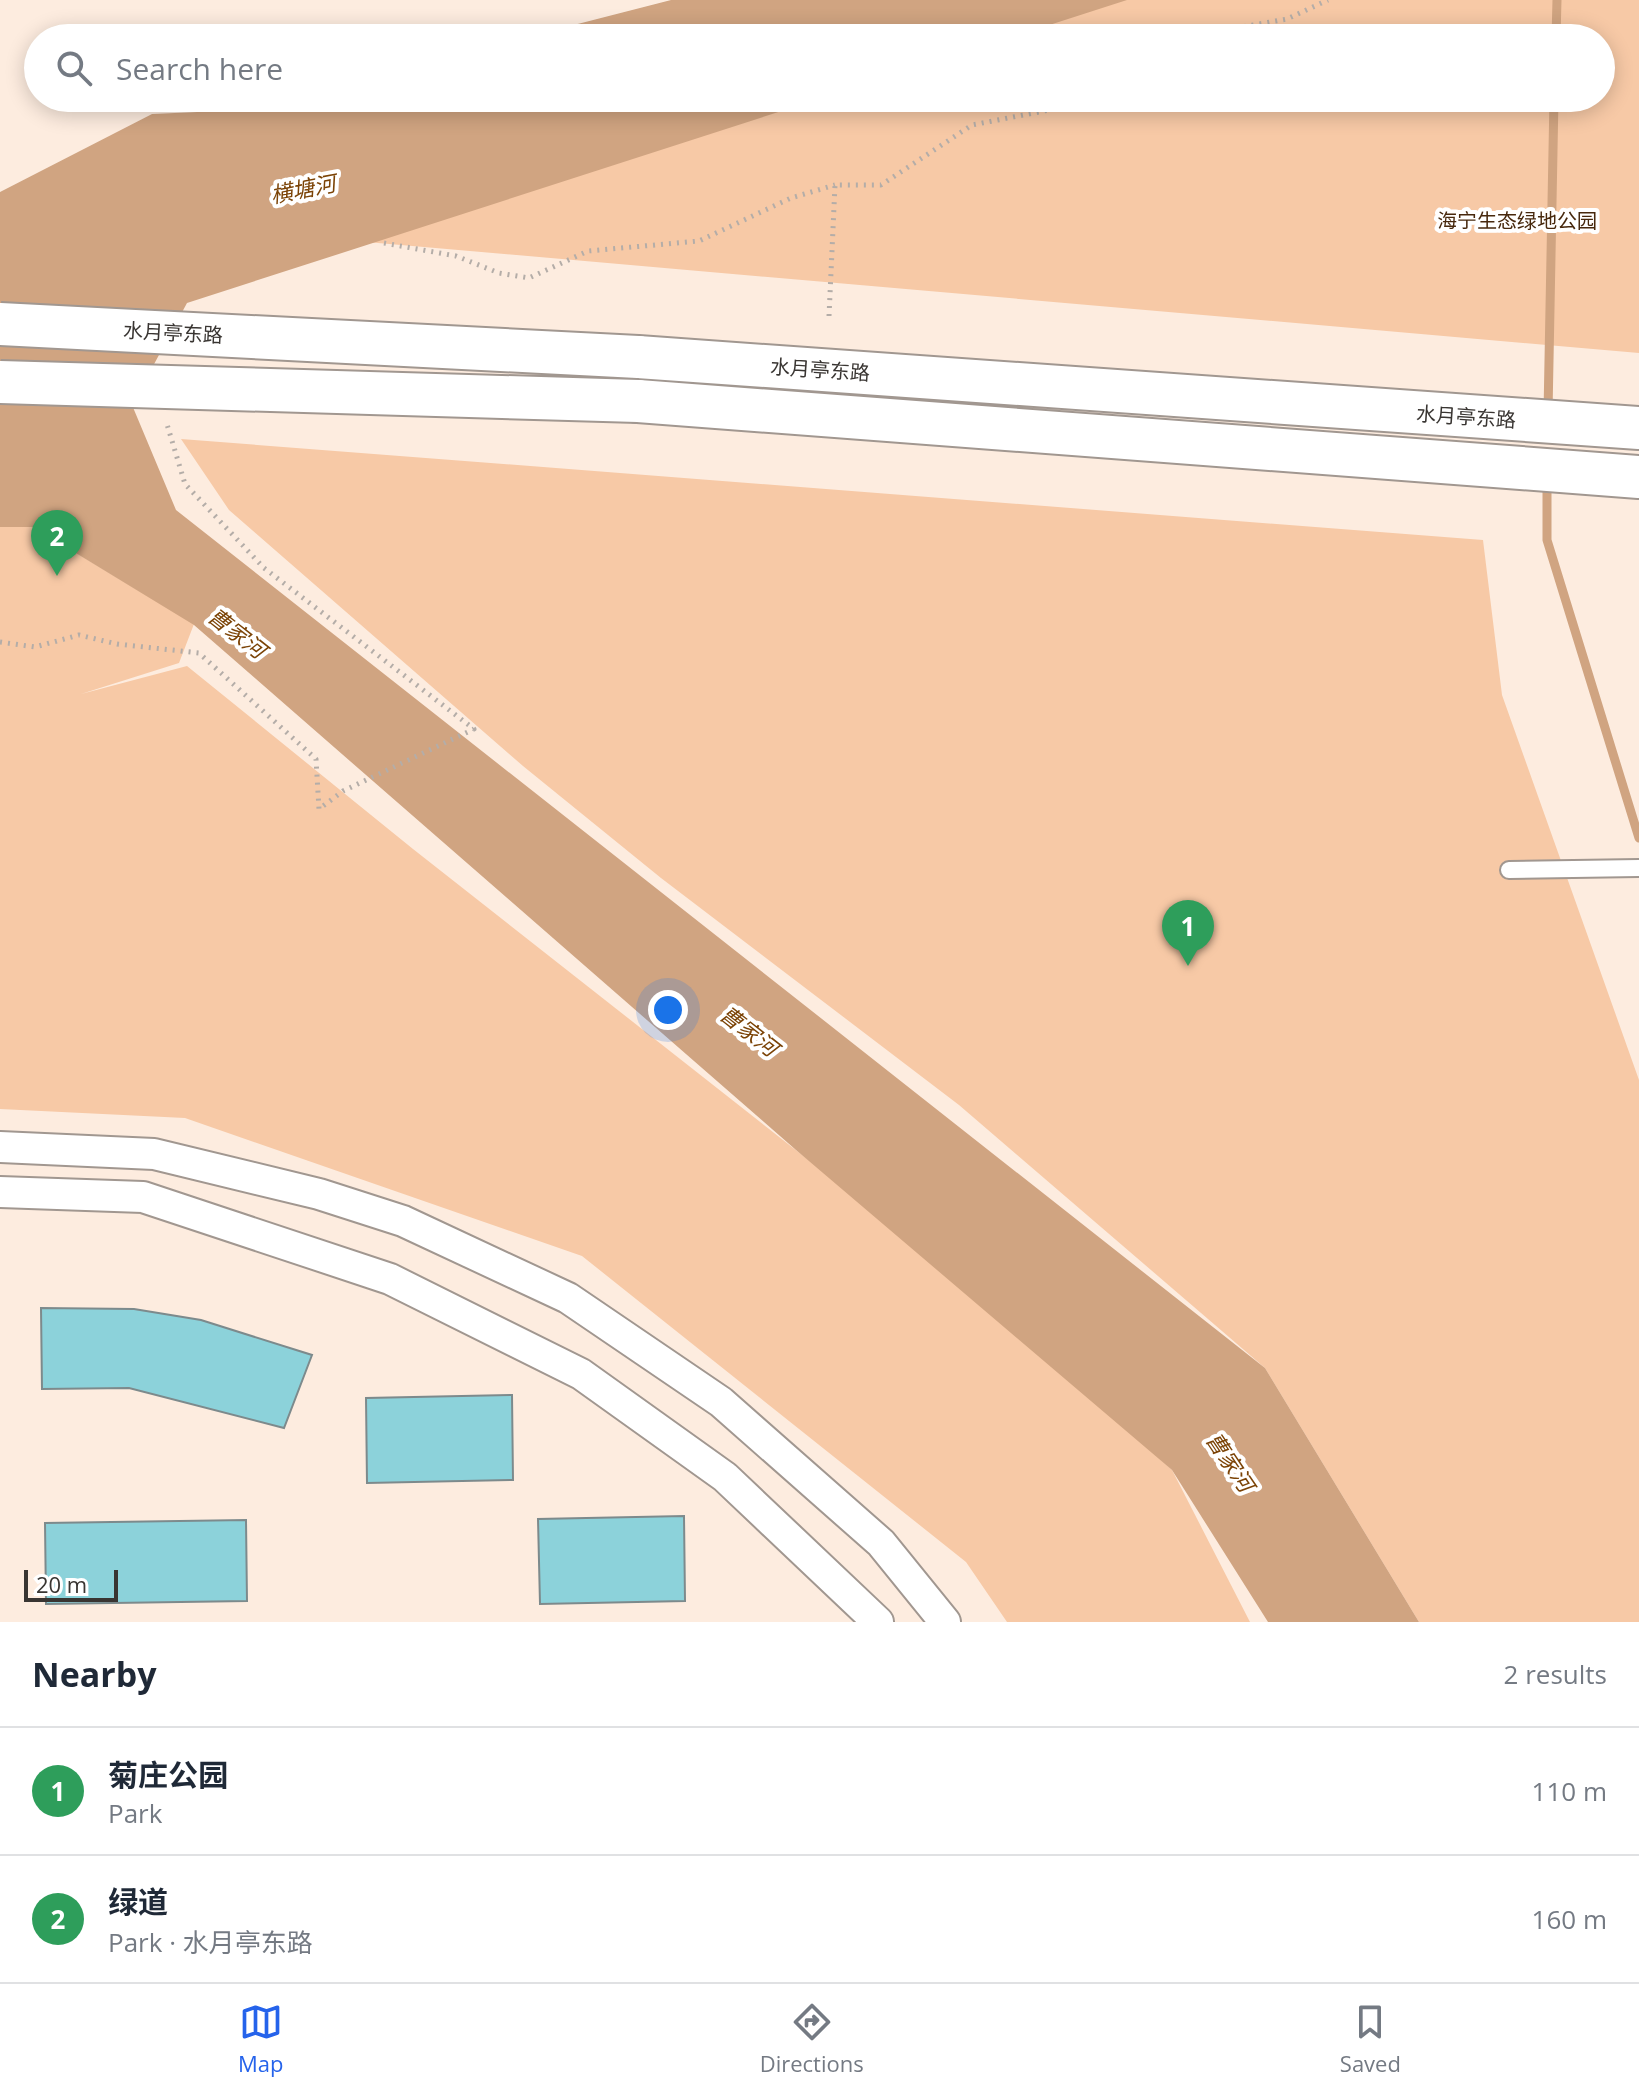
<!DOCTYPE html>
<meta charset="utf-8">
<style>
body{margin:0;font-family:"Open Sans","Noto Sans SC",sans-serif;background:#f6f6f7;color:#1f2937}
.scale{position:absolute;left:24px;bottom:20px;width:94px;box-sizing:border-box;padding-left:8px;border:4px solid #393532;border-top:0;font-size:22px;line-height:28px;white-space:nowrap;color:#393532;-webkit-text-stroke:6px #fff;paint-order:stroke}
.you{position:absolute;left:668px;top:1010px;width:28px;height:28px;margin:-20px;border:6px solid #fff;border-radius:50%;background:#1a73e8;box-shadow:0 0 0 12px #1a73e833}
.badge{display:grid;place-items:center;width:52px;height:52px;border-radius:50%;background:#2563eb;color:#fff;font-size:26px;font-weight:700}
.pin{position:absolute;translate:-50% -66px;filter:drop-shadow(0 2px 4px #0008)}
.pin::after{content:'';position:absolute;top:42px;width:28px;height:24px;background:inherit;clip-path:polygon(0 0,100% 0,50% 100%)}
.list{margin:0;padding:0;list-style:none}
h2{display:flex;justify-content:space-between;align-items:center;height:104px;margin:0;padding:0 32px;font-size:34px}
h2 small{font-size:26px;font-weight:400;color:#747a83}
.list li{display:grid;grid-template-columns:52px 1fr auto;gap:24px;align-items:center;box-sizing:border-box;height:128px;padding:0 32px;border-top:2px solid #e0e1e3}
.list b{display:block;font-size:30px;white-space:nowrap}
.list p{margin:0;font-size:26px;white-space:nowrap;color:#747a83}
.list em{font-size:26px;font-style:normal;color:#747a83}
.icon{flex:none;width:44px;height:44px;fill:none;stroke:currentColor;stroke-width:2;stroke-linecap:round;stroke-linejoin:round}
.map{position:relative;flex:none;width:1639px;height:1622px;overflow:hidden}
.search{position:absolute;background:#fff;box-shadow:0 4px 20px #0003;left:24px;right:24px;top:24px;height:88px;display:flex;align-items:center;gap:20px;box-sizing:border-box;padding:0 28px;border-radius:44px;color:#747a83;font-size:30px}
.sheet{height:360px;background:#fff}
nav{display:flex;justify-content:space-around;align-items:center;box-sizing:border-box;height:112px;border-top:2px solid #e0e1e3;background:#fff;font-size:22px;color:#747a83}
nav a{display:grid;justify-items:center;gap:4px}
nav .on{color:#2563eb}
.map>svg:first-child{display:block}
</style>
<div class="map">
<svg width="1639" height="1622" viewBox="0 0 1639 1622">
<rect width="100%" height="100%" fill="#fdf5ee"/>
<path fill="#fdecdf" d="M0,0H670L523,38H38V98H289L242,110L152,114L0,192Z
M1639,0V1622H0V371L743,98H1601V38Z"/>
<path fill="#f7c9a6" d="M1051,0H1639V353L355,241L767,98H1601V38H941Z
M181,439L1483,540L1502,695L1639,1080V1622H1419L1265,1368L959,1105L661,878L523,766L229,510Z
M0,527H33L194,624L179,663L81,694L187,666L413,849L979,1294L1172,1470L1250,1622H1007L966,1562L582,1256L185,1118L0,1109Z"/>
<path fill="#d0a481" d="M671,0H1127L1009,38H523Z
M289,98H822L187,303L132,405L176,510L1265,1368L1419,1622H1268L1172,1470L796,1150L194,625L33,527H0V192L152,114L242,110Z"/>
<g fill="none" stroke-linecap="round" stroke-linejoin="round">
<path stroke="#d0a481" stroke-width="9" d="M1556,38L1557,0
M1548,413L1554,98
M1547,480V540L1639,838"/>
</g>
<path fill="#8cd2da" stroke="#7d8a8c" stroke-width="2" d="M41,1308L134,1309L201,1320L312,1355L284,1428L129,1388L42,1389Z
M512,1395L513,1480L367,1483L366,1398Z
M684,1516L685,1601L540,1604L538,1519Z
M246,1520L247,1601L46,1604L45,1523Z"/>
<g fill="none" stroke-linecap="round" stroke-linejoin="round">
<defs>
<path id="service" d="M1509,870L1639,868"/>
<path id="minor" d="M0,1147L154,1154L319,1194L403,1221L568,1298L721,1402L881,1543L945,1622
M0,1192L143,1197L390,1279L581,1374L725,1477L878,1622"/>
<path id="secondary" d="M638,357L1639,428
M638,401L1639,477"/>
</defs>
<use href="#service" stroke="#a19790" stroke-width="20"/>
<use href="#minor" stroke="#a19790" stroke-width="34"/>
<use href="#secondary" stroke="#a19790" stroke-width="46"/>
<path stroke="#b4ada8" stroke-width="5" stroke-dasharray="2 6" stroke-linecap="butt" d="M1214,38L1236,28L1287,19L1328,0
M384,243L456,256L499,273L529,278L588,251L699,241L791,198L835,185
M829,316L835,185H881L972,125L1111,98
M0,642L35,647L79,635L117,644L199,653L316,759L319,809L343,791L474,729L264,568L185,484L166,421"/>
<use href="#service" stroke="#fff" stroke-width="16"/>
<use href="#minor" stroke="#fff" stroke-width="30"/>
<use href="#secondary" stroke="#fff" stroke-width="42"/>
<defs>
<path id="secondary-bridge" d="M0,324L638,357
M0,382L638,401"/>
</defs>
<use href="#secondary-bridge" stroke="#a19790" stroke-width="46" stroke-linecap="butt"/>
<use href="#secondary-bridge" stroke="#fff" stroke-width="42"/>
</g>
<g text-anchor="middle" stroke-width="8" stroke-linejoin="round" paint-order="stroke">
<g font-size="20" fill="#47280d" stroke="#fff">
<text x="1517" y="228">海宁生态绿地公园</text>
</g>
<g font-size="20" fill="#393532" stroke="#fff">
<text transform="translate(173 333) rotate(3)" y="7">水月亭东路</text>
<text transform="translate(820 370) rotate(4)" y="7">水月亭东路</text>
<text transform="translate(1466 417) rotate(4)" y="7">水月亭东路</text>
</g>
<g font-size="22" font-style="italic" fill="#7b4306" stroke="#fff">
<text transform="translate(303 189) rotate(-11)" y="8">横塘河</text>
<text transform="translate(237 633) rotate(38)" y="8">曹家河</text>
<text transform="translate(749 1031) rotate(38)" y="8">曹家河</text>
<text transform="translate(1230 1462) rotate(56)" y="8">曹家河</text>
</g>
</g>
</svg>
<div class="scale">20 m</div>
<div class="you"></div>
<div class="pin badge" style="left:1188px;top:966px;background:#2e9e5b">1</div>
<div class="pin badge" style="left:57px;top:576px;background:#2e9e5b">2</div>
<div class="search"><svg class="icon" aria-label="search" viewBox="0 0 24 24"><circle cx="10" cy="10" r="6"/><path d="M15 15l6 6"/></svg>Search here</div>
</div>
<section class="sheet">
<h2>Nearby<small>2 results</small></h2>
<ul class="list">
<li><span class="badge" style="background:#2e9e5b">1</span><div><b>菊庄公园</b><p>Park</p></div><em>110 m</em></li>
<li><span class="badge" style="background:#2e9e5b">2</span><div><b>绿道</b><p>Park · 水月亭东路</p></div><em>160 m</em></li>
</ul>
</section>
<nav>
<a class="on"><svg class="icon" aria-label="map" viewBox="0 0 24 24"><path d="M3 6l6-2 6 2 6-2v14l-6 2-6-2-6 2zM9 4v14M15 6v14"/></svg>Map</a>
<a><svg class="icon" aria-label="directions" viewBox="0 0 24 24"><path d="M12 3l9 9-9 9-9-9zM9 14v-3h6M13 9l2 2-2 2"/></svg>Directions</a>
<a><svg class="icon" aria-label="saved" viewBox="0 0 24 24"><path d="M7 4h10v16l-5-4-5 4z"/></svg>Saved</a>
</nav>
